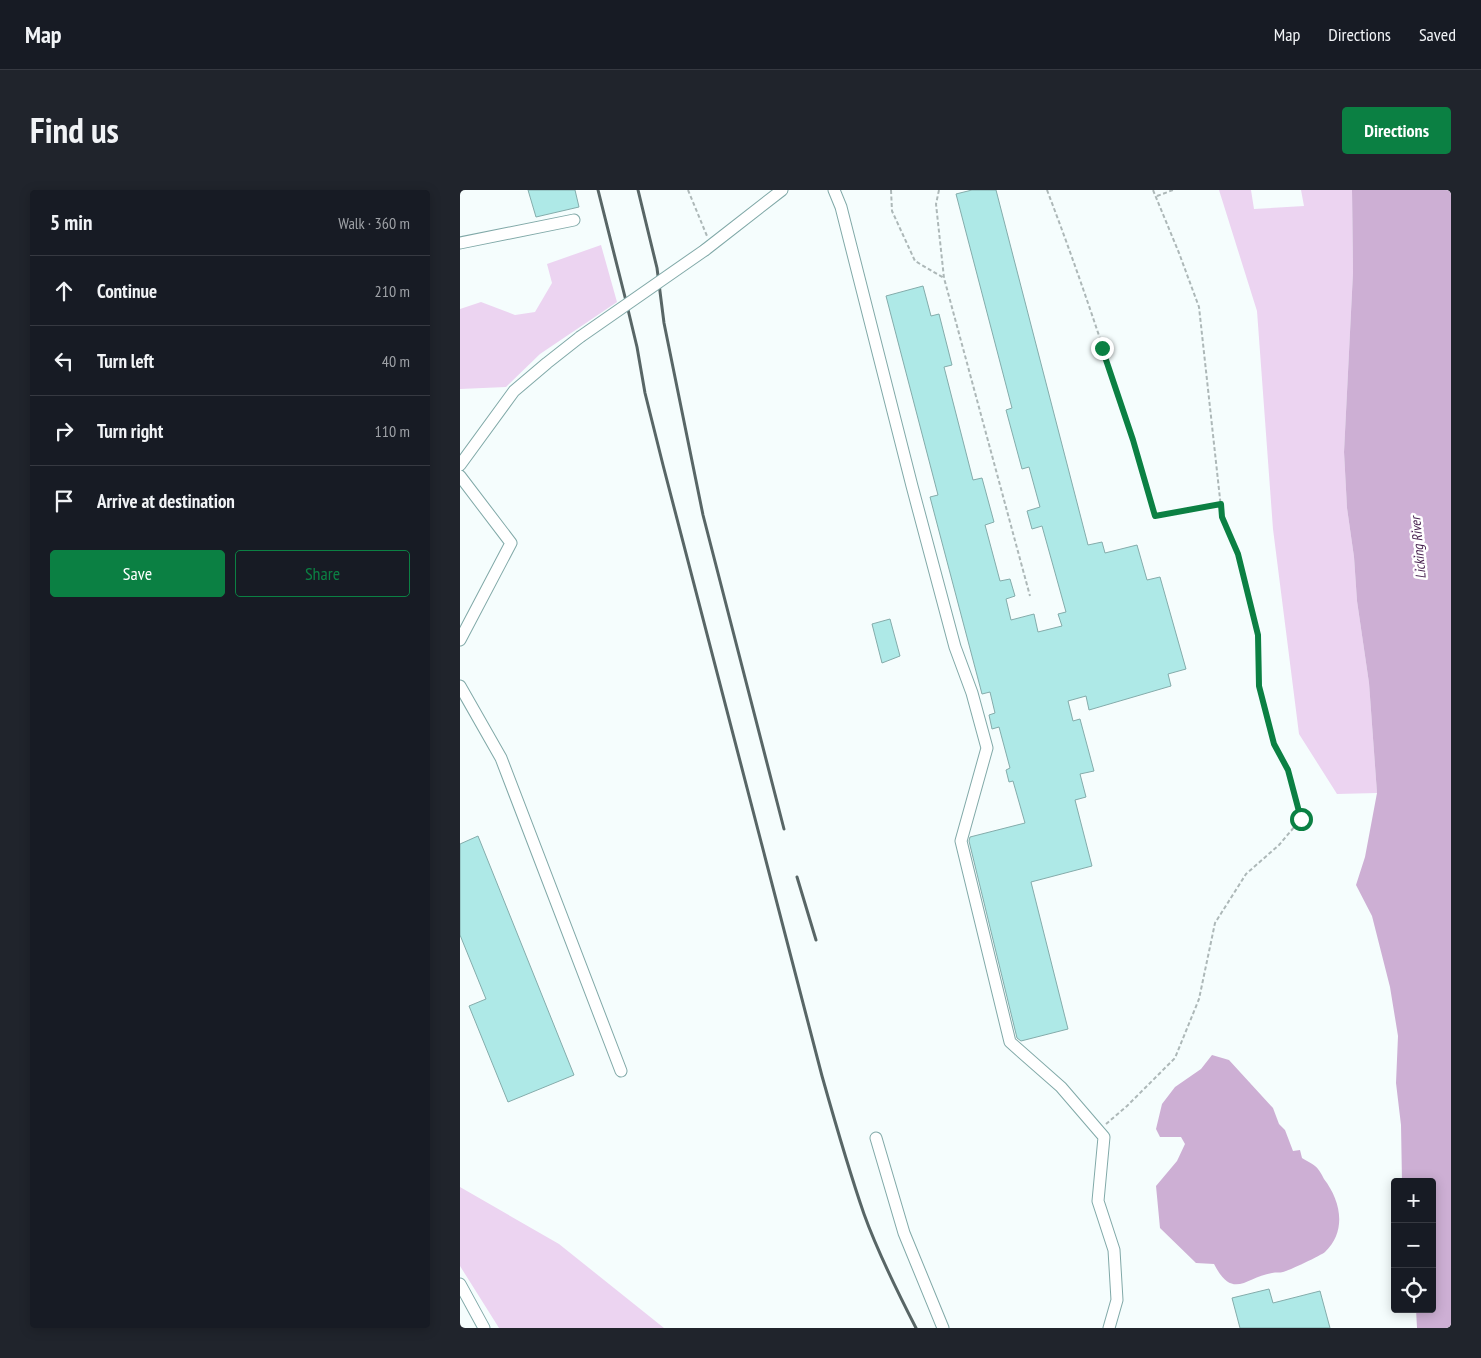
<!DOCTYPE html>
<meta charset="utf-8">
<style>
body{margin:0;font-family:"PT Sans Narrow",sans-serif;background:#20242c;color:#f1f3f6}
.controls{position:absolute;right:15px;bottom:15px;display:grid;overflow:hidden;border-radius:5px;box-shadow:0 2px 12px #0003}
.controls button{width:45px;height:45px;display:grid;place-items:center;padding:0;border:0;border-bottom:1px solid #363941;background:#171b24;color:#f1f3f6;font:25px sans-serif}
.stop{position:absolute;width:15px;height:15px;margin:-11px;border:4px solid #0b8043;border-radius:50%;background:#fff}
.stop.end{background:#0b8043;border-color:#fff;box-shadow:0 1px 5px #0008}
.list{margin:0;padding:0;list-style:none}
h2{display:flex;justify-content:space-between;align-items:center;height:65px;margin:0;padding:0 20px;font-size:21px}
h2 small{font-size:16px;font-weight:400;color:#9ea1a6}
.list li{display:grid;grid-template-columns:32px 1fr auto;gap:15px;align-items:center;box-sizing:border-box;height:70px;padding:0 20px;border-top:1px solid #363941}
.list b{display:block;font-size:19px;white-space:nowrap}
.list em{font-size:16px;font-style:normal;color:#9ea1a6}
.actions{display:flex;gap:10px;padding:15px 20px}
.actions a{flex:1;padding:11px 0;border:1px solid #0b8043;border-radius:5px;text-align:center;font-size:18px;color:#0b8043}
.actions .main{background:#0b8043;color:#fff}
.icon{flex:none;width:28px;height:28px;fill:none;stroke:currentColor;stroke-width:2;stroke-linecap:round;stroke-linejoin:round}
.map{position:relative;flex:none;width:991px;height:1138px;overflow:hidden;border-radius:5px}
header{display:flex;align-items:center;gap:30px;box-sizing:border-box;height:70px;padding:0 25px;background:#171b24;border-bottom:1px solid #363941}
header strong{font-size:24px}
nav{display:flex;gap:28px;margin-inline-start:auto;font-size:18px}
.intro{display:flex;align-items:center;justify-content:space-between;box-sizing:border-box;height:120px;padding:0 30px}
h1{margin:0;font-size:35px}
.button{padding:12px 22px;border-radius:5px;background:#0b8043;color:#fff;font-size:18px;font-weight:700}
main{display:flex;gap:30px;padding:0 30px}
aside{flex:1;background:#171b24;border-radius:5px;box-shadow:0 2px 12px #0003}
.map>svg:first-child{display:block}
</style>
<header>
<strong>Map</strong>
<nav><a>Map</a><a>Directions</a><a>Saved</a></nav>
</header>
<div class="intro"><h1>Find us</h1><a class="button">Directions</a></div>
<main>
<aside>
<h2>5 min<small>Walk · 360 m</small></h2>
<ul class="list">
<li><svg class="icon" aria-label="ahead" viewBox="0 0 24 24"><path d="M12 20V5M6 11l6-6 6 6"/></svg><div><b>Continue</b></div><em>210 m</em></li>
<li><svg class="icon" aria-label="left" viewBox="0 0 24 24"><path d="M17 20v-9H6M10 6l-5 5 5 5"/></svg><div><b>Turn left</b></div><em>40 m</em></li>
<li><svg class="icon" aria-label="right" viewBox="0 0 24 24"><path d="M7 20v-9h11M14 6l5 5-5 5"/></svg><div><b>Turn right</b></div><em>110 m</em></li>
<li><svg class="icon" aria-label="arrive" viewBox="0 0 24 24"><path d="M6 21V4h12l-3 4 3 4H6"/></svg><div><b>Arrive at destination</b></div></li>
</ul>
<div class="actions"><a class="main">Save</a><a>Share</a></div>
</aside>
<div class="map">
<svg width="991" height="1138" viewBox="0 0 991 1138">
<rect width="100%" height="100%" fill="#f5fdfd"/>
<path fill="#ecd4f1" d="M759,0H791L794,19L844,16L841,0H892L893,82L884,262L887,318L894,367L897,411L909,493L917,603L877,604L839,544L813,339L797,121Z
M141,55L157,112L80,164L46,197L0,199V119L21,112L55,125L75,122L92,93L87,74Z
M0,997L99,1054L204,1138H39L0,1076Z"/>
<path fill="#cdafd4" d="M892,0H991V1138H957L956,1119H972V992H942L941,935L936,893L938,846L930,797L912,726L896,695L905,667L917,603L909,493L897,411L894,367L887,318L884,262L893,82Z
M752,865L769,870L813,918L819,934L825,940L833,961L840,960L842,968C846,971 852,973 855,976C859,979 862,985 864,989C881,1011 887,1041 865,1062C862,1065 828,1081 823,1082C820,1083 816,1082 812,1083C786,1087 773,1111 754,1074L736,1073L700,1038L696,996L717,971L725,954L721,947H700L696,939L702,914L715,897L741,879Z"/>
<path fill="#aee9e7" stroke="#84acab" d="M68,0H115L119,17L76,27Z
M512,0H536L628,355L642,352L645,363L677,355L687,390L700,387L726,479L708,484L711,496L629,520L626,506L608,511L613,531L620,529L634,581L620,584L626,607L615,610L632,676L571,692L608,839L561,851L557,848L509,651L510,647L565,633L553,591L549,592L546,580L550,578L539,537L532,539L529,525L535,523L530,502L522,504L470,307L478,305L426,106L463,96L471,126L479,124L492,175L484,177L513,290L522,288L534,332L525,335L540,391L550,389L555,406L546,409L551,430L574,424L578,442L602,436L598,424L606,422L582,336L572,339L567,321L580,317L569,277L562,279L546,220L552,218L496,4Z
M430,429L440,466L422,473L412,434Z
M18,646L114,885L48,912L9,816L26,809L0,745V654Z
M809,1099L813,1113L860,1101L870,1138H780L772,1108Z"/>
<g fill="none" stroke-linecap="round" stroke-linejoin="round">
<defs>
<path id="minor" d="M374,0L381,17L452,296L495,457L512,503L527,558L501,651L550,852L601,897L644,947L638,1011L654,1060L657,1110L649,1138
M0,53L114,30
M245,60L322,0
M0,275L54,201L87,173L120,147
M0,286L51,353L0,450
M0,496L41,568L161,881
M416,948L444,1043L483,1138
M0,1094L24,1138"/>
</defs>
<use href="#minor" stroke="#81a9a8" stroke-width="13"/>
<path stroke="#adb8b8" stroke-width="2" stroke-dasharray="4 2.5" stroke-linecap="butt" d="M228,0L247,46
M431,0L432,21L455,71L484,88
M479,0L476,14L484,88L570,406
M587,0C628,107 663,216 695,326L761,314
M697,6L713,0
M646,934L667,916L715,868L739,809L755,733L786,684L819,655L841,629L828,580L814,554L799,496L798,445L777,364L762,327L739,117L719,63L693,0"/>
<use href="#minor" stroke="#fff" stroke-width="11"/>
<path stroke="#586666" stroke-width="3" d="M138,0L165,107L177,157L185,203L203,275L362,886C375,932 388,978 404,1024C418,1063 437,1101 456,1138
M178,0L197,78L204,133L243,325L324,639
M337,687L356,750"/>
<defs>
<path id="minor-bridge" d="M120,147L245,60"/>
</defs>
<use href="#minor-bridge" stroke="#81a9a8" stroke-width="13" stroke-linecap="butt"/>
<use href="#minor-bridge" stroke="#fff" stroke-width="11"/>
</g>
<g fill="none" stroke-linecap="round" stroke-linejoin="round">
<path stroke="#0b8043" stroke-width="6" d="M642,158L673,250L695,326L761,314L762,327L778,364L798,445L799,496L814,554L828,580L841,629"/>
</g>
<g text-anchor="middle" stroke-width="5" stroke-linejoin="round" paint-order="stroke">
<g font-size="14" font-style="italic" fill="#47214f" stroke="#fff">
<text transform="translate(958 358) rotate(-95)" y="5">Licking River</text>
</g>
</g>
</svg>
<div class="controls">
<button>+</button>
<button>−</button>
<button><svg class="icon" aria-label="locate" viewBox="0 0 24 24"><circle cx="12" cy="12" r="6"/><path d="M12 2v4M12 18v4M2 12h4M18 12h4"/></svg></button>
</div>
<div class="stop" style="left:841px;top:629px"></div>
<div class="stop end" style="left:642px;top:158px"></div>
</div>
</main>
